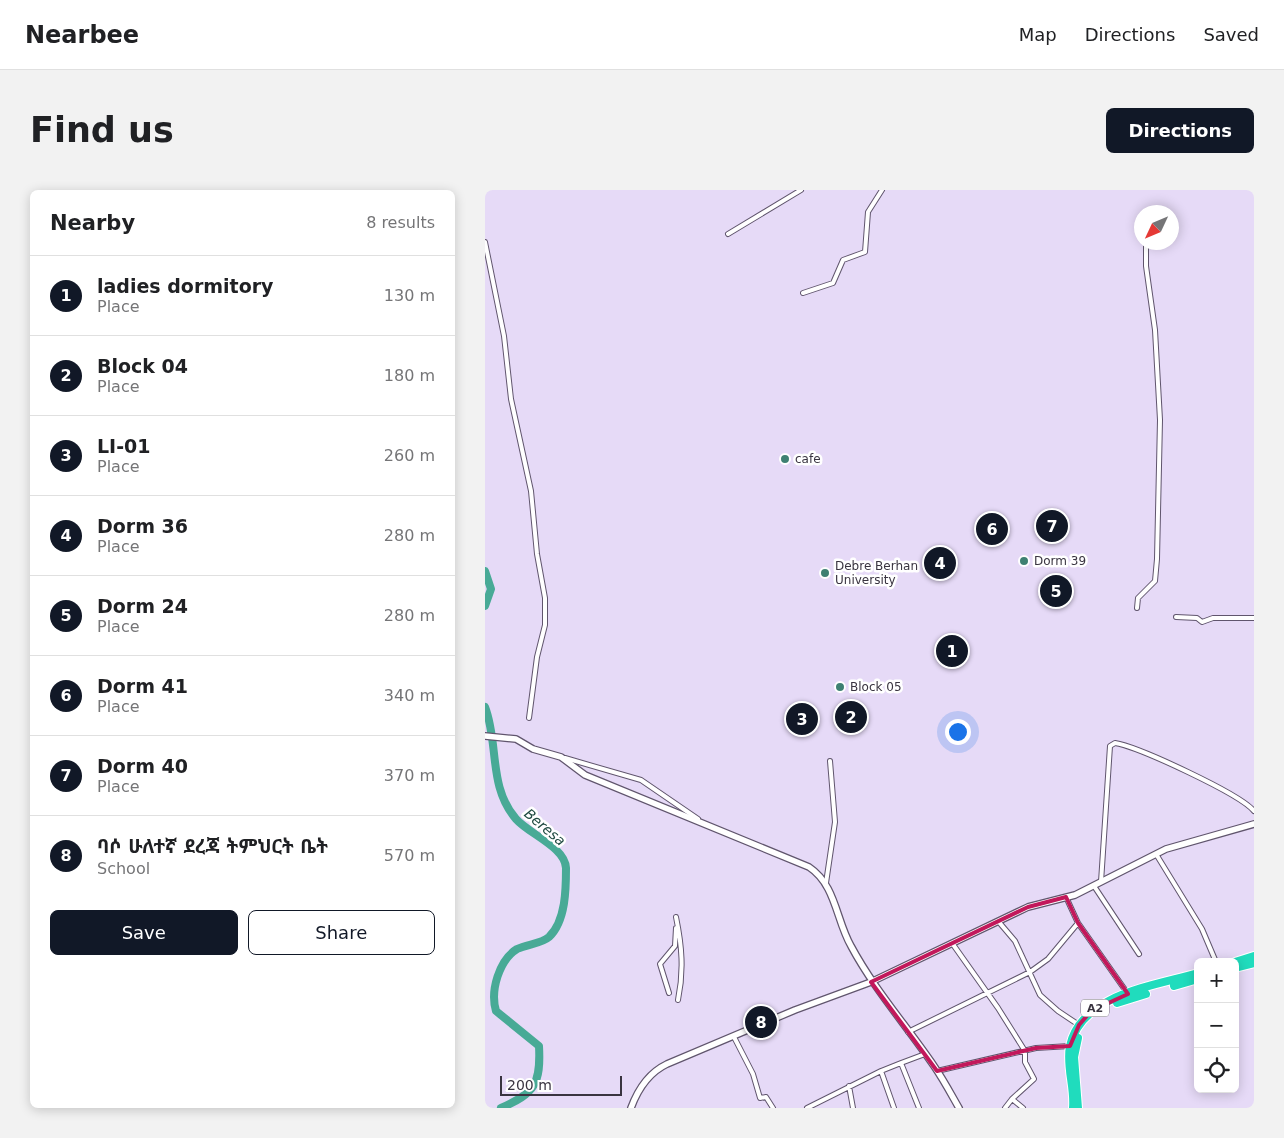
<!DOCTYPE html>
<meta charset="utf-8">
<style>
body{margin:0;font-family:"DejaVu Sans","Noto Sans Ethiopic",sans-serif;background:#f2f2f2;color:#202124}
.controls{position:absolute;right:15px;bottom:15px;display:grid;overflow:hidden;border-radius:8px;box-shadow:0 2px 12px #0003}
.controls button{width:45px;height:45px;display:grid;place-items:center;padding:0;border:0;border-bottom:1px solid #e0e0e0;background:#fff;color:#202124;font:25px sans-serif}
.compass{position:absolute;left:649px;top:15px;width:45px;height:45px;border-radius:50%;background:#fff;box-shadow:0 2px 12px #0003;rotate:226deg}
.scale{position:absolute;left:15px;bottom:12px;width:122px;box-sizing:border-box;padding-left:5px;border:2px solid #393440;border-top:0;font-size:14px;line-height:18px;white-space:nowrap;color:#393440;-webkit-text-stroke:4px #fff;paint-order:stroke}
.you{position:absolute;left:472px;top:541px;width:18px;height:18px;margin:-12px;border:4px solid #fff;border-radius:50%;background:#1a73e8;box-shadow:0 0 0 8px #1a73e833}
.badge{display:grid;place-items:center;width:32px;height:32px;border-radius:50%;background:#111827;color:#fff;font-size:16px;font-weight:700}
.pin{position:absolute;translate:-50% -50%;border:2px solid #fff;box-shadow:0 1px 5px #0006}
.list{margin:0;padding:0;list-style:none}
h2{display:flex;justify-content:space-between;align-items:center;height:65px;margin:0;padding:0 20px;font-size:21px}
h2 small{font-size:16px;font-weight:400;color:#757577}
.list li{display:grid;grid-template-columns:32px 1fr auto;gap:15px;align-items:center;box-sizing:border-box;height:80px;padding:0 20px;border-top:1px solid #e0e0e0}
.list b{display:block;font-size:19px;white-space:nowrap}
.list p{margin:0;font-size:16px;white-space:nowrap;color:#757577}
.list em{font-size:16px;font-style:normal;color:#757577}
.actions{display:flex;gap:10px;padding:15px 20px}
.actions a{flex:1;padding:11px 0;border:1px solid #111827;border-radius:8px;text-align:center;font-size:18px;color:#111827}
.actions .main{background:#111827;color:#fff}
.icon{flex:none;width:28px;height:28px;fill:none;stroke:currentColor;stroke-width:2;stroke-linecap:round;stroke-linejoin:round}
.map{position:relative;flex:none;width:769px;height:918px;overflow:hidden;border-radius:8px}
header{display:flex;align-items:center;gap:30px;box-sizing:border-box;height:70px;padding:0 25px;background:#fff;border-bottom:1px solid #e0e0e0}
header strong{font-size:24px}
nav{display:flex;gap:28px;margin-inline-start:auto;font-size:18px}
.intro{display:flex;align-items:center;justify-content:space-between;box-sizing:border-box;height:120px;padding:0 30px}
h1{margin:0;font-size:35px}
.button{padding:12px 22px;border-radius:8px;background:#111827;color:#fff;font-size:18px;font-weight:700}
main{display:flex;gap:30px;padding:0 30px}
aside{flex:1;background:#fff;border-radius:8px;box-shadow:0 2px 12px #0003}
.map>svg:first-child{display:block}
</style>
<header>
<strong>Nearbee</strong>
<nav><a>Map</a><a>Directions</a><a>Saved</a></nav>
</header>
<div class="intro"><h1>Find us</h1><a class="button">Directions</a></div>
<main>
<aside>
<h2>Nearby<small>8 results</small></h2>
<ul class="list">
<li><span class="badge">1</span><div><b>ladies dormitory</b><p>Place</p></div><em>130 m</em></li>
<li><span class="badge">2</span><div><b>Block 04</b><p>Place</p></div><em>180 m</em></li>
<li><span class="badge">3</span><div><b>LI-01</b><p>Place</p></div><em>260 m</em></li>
<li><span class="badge">4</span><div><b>Dorm 36</b><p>Place</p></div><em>280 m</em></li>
<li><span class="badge">5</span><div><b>Dorm 24</b><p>Place</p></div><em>280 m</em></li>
<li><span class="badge">6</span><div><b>Dorm 41</b><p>Place</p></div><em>340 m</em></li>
<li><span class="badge">7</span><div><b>Dorm 40</b><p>Place</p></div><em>370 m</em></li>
<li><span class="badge">8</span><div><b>ባሶ ሁለተኛ ደረጃ ትምህርት ቤት</b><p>School</p></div><em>570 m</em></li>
</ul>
<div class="actions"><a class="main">Save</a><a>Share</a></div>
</aside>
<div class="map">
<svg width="769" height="918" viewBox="0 0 769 918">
<rect width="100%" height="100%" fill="#e6daf7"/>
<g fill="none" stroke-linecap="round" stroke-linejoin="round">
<path stroke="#48aa96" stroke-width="8" d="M0,381L6,399L0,416
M0,517C14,553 3,597 31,629C44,644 80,657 81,678C81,698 81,731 64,747C56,754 42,754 32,759C14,770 5,801 11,821L54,856C56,894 50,903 16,918"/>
<defs>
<path id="street" d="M243,44L316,0
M0,52L19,146L26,209L46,301L52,364L60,408V435L52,467L44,528
M318,103L348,93L358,70L380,62L383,22L397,0
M652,418L653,408L670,391L672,369L675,230L670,140L661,76V52
M691,427L712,428L717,432L728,428H769
M80,568L156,590L213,629
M671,664L717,739L731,772
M616,692L625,556L630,553C654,557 755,604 769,621
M341,693L350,632L345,571
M609,696L654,764
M581,707L593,733L643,804
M191,727C197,756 199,781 193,810
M513,731L530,751L555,805L573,821L594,835
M467,753L513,818L540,861V872L549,889L527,909
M184,803L175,774L190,756L191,738
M423,842L545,782L563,769L593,733
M249,847L268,884L275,908L281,907L288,918
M452,881L551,858L585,856
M364,896L368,918
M322,918L396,881
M409,918L396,881L416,873
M434,918L416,873L440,864
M520,918L527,909L538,918"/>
<path id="secondary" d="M0,546L31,549L48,559L76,567L100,585L324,677C351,695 351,730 366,756C389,799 421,835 449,876C458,889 466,904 474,918
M146,918C153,899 163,883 182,874L310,820L386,792L543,717L590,705L681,659L769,634"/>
<path id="highway" d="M750,772L769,766
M750,778L769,773
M689,796L713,789
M632,813L661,804
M588,918C590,897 581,877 585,856C596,804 670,796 713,783
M593,918L589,867L593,848"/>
</defs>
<use href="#street" stroke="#60556d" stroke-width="6"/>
<use href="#secondary" stroke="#60556d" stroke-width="8"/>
<use href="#highway" stroke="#fff" stroke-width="10"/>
<use href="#street" stroke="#fff" stroke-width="4"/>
<use href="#secondary" stroke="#fff" stroke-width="5.5"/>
<use href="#highway" stroke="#20dcbd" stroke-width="8"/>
</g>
<path fill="none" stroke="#c2185b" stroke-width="4" stroke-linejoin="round" d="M581,707L593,733L643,804L606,821L594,835L585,856L551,858L452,881L386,792L543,717Z"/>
<g fill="#3e8072" stroke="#fff" stroke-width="2">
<circle cx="300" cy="269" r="5"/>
<circle cx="539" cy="371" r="5"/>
<circle cx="340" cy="383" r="5"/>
<circle cx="355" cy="497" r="5"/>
</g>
<g text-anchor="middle" stroke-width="5" stroke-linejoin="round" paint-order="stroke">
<rect fill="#fff" stroke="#747179" stroke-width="1" x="596" y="809.5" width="28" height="17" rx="4"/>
<g font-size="11" font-weight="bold" fill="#393440">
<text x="610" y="822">A2</text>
</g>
<g font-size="12" fill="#393440" stroke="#fff" text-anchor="start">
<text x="310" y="273">cafe</text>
<text x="549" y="375">Dorm 39</text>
<text x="350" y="380">Debre Berhan<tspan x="350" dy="14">University</tspan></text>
<text x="365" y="501">Block 05</text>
</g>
<g font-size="14" font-style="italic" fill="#204b42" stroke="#fff">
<text transform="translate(60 637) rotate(40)" y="5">Beresa</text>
</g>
</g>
</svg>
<div class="controls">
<button>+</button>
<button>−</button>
<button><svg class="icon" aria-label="locate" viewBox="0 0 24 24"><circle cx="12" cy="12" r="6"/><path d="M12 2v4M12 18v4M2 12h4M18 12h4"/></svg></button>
</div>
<svg class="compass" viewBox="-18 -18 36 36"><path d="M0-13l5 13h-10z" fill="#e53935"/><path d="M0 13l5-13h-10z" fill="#757577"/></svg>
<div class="scale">200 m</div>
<div class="you"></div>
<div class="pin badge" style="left:467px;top:461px">1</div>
<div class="pin badge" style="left:366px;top:527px">2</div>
<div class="pin badge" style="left:317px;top:529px">3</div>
<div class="pin badge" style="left:455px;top:373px">4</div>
<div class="pin badge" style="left:571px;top:401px">5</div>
<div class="pin badge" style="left:507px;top:339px">6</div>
<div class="pin badge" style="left:567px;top:336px">7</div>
<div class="pin badge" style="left:276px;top:832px">8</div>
</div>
</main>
